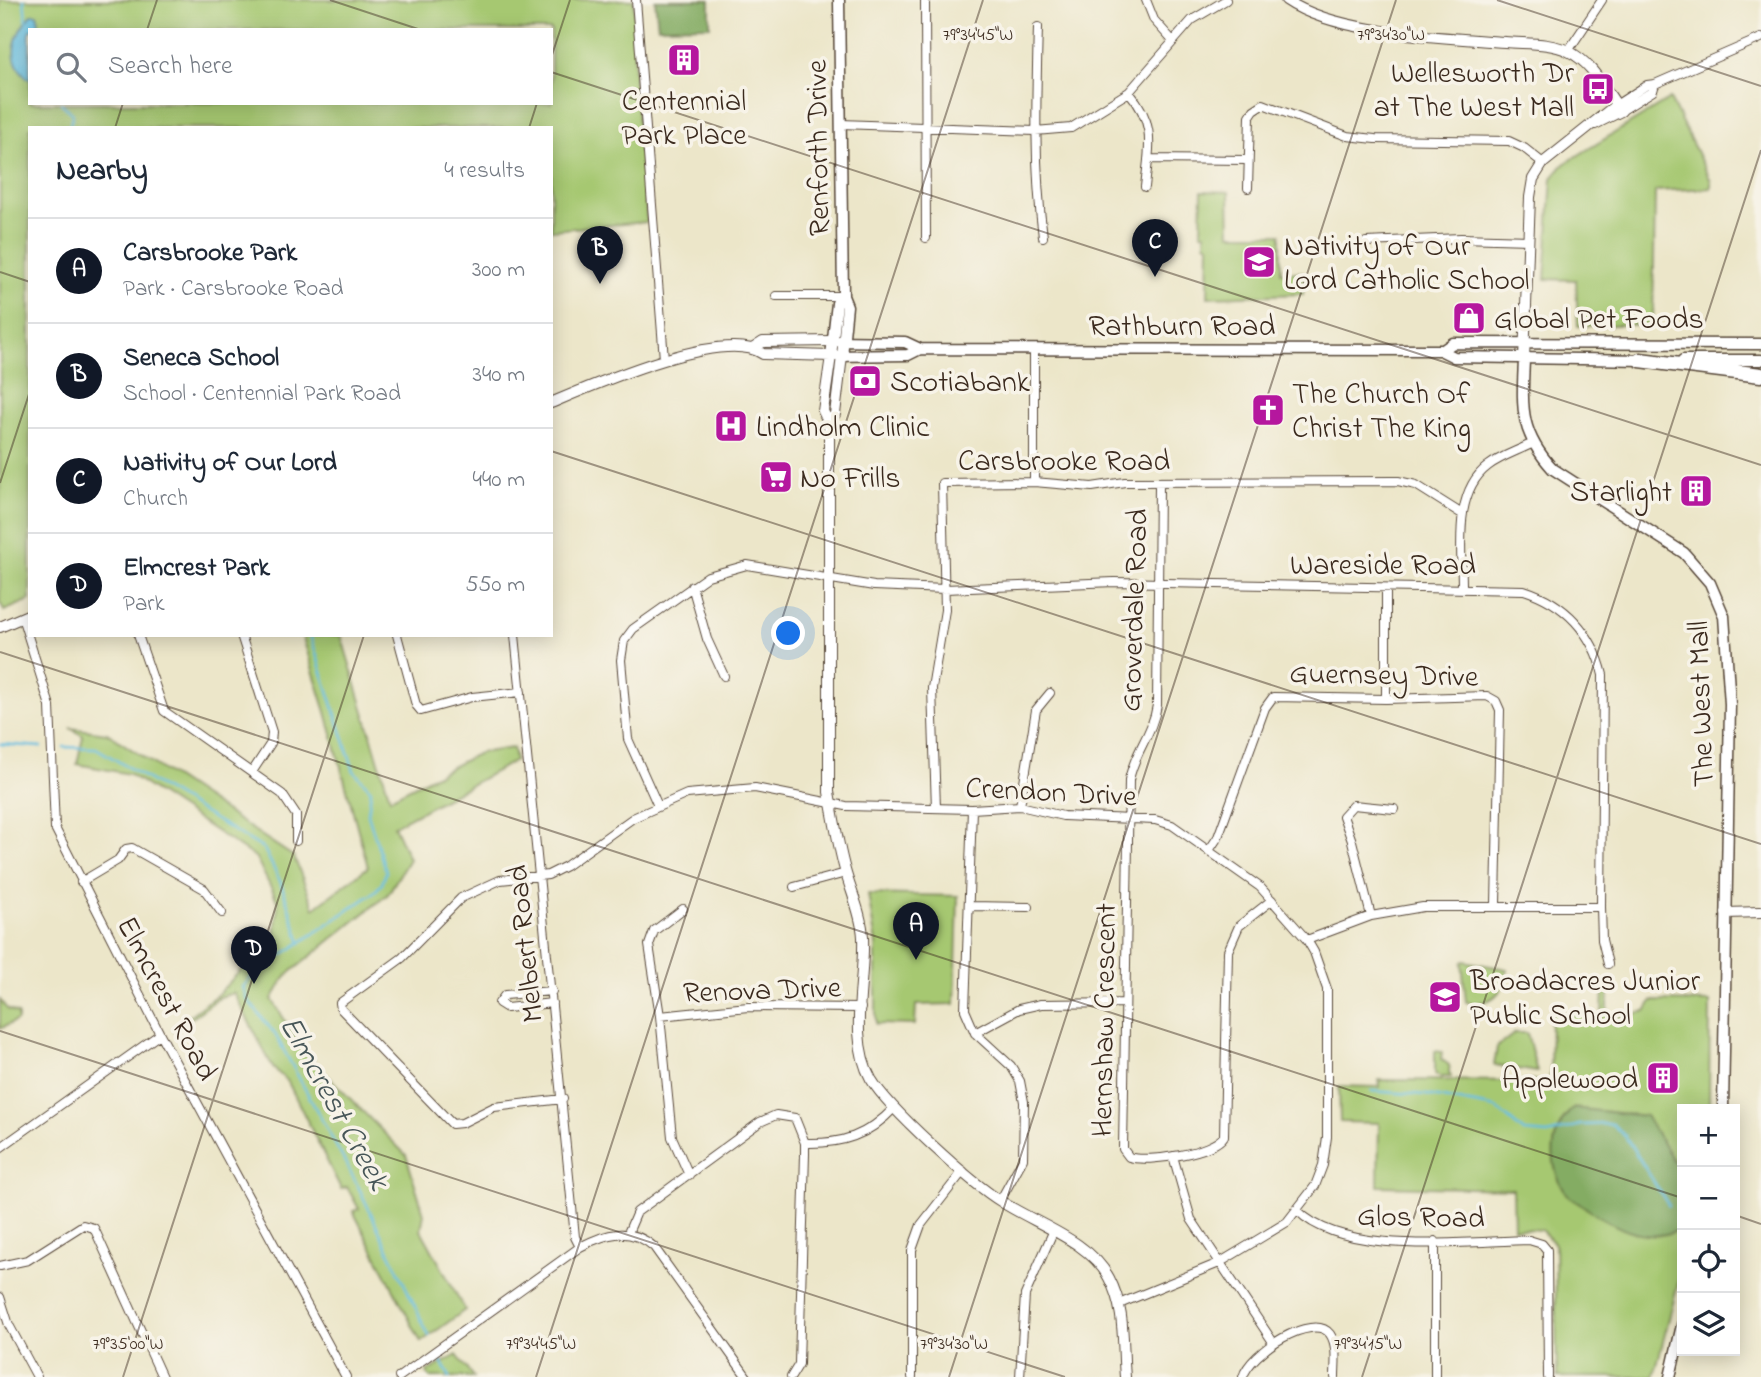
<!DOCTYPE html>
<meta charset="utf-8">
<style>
body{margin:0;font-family:"Indie Flower",sans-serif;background:#f6f6f7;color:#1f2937}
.controls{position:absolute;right:21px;bottom:21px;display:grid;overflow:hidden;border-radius:0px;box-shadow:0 4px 18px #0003}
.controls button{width:63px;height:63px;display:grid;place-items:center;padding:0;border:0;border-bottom:2px solid #e0e1e3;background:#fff;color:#1f2937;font:35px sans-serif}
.you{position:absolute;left:789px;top:634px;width:24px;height:24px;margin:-18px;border:5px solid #fff;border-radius:50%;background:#1a73e8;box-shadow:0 0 0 10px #1a73e833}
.badge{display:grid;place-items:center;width:46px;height:46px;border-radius:50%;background:#111827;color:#fff;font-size:23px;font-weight:700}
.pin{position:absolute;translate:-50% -58px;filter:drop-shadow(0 2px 4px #0008)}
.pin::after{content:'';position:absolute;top:37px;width:24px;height:21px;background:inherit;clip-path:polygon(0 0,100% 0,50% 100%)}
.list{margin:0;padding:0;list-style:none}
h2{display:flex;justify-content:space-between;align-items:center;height:91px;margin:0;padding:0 28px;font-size:30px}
h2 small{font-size:23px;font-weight:400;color:#747a83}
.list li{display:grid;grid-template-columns:46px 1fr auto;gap:21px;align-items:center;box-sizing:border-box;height:105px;padding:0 28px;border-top:2px solid #e0e1e3}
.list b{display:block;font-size:26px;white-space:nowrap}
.list p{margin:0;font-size:23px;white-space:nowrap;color:#747a83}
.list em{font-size:23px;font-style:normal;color:#747a83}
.icon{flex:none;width:38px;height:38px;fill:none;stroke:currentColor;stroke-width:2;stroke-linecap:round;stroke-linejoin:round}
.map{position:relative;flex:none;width:1761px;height:1377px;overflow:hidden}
.search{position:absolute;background:#fff;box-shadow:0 4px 18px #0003;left:28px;top:28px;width:525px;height:77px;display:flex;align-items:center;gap:18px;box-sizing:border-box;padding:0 24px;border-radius:0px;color:#747a83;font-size:26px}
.panel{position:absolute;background:#fff;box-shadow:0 4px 18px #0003;left:28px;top:126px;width:525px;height:511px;border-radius:0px}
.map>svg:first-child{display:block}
</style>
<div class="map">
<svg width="1761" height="1377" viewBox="0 0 1761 1377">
<rect width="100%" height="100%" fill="#f7f3e8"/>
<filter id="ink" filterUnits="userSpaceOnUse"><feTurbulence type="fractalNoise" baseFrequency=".0143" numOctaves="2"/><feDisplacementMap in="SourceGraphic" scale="14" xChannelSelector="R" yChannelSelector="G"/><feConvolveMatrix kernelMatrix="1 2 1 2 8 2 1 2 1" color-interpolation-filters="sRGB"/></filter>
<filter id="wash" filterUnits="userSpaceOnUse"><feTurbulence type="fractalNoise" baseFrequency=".00686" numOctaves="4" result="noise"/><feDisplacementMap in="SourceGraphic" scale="28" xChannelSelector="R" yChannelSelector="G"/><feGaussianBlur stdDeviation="1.57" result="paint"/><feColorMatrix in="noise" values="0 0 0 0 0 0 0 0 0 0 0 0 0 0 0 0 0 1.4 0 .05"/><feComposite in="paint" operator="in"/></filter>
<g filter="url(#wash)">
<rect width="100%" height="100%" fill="#ece6c9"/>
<path fill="#a6c871" stroke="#707948" stroke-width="2" fill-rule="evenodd" d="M0,0H634V80L647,222L551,230V128H30V600L4,611L0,602ZM30,30H551V103H30Z
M1670,99L1711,181V188L1655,191L1653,324L1578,326L1576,280L1545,279L1552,178L1564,164Z
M1202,191L1229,192L1230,234H1281V272H1303V294L1208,297L1209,245L1205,243V233H1201Z
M302,635H341L390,798L479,753L513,748L515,761L394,826L409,859L388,894L286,976L272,999L304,1052L406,1155L424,1214L421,1230L465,1310L421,1342L353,1211L359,1209L347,1187L341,1189L288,1082L273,1068L234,993L220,997L174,1031L173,1028L218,994L275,935L278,902L256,858L129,774L77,764L83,736L70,728L107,733L294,857L314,908L368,867L326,712Z
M868,894L958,896L955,1004L916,1005L915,1025L876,1024V944Z
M1464,961L1507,969C1506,993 1489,1007 1466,1002L1462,963Z
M1603,984L1608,985V1020L1646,1011L1652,1001L1710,1002L1709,1109H1682V1268L1654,1377H1557L1555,1244L1541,1230L1514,1228L1513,1189L1378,1186L1379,1123L1340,1122L1339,1086L1379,1087V1080L1550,1081L1551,1010L1602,1020Z
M0,1000L7,1009L18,1014V1020L0,1029Z
M1515,1033H1527L1537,1072L1494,1065L1497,1047Z
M1435,1051L1442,1052L1441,1059L1449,1065L1451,1077H1440L1435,1074Z
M457,1355L473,1377H429L427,1372Z"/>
<path fill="#84ac63" stroke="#606b40" stroke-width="2" d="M655,0H710V26L658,27Z
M1573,1108L1646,1116L1682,1175L1676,1231C1643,1244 1613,1226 1586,1208C1579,1203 1569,1199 1565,1192C1547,1163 1550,1131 1573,1108Z"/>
<path fill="#62bde0" stroke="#4e747f" stroke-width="2" d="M32,14H37L39,22L36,30H30V80C4,60 14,34 32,14Z"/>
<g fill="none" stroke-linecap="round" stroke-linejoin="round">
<path stroke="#62bde0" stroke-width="2.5" d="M24,0L26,21
M61,103L73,114L69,128
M310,635L354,771L371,790L368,814L386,872L382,884L372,894L254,974L243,987L247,999L275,1034L358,1186L429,1336
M0,744L41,747
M64,747L96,748L264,849L280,881L301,943
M1371,1091L1427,1095L1496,1108L1524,1132L1548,1134L1580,1125L1612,1124L1625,1136L1669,1206
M440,1360L450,1377"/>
</g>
</g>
<g filter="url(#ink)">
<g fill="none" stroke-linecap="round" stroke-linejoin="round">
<defs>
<path id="minor" d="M636,0L664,359
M925,0L926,238
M1146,0L1154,20L1172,40
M1038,27C1036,98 1034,167 1043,237
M1568,51L1602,0
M1129,92C1157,125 1149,147 1145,187
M1616,105L1647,85L1655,84L1761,38
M1621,111L1653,91L1655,84
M841,124L1035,131L1071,128L1129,92L1192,20L1226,0
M1148,159L1248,160
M1248,188L1250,116L1254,110L1263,104L1347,136L1375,139L1509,141L1524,148L1543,163
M1366,242L1461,238L1529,240
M776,296H843
M1034,482V350
M1159,483L1157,705C1153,733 1134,753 1129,780L1123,1149L1129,1157C1148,1163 1213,1153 1224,1136L1228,951L1239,926L1272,900
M692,586L707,639L724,676
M1462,586C1462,549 1453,492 1488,466C1501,456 1518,451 1533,443
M1386,588V699
M22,617L50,706L55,828L160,1034L346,1377
M138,635L164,711L282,794L296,815V841
M241,635L272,732L271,743L252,772
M397,635L416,705L421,711L472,697L521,692
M515,635L575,1237L580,1247
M658,806L628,739L621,660L624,641L633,629L708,576L747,565L874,586L945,589L1114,582L1524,590C1565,603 1593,633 1603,675L1601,907L1602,940L1608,964
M1020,806L1036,710L1050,693
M936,808L932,688L945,610L942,483L1034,482L1092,487L1125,482L1398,481L1416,485L1462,514
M972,809L965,1010L975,1033L1011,1066L1020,1081L1024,1102L1023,1159L1000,1201
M1210,849L1218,837L1265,708L1273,697L1386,699L1487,696L1496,701L1500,710L1496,905
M81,882L118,860L126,849L132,848L204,889L222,913
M794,887L846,873
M971,906L1029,907
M683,909L654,931L649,945L660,1016L672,1137L689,1175
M1371,916L1352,841L1343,816L1353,805L1394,809
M1307,940L1371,916L1423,907H1601
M552,991L505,995L499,1003L507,1008L552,1003
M660,1016L748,1007L861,1008
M975,1033L1019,1009L1041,1004L1125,1003
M563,1099L494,1107L462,1123L452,1124L341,1009L340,1003L402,958L461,898L500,880L548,875L566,866L633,818L687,794L755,788L846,806L972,809L1020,806L1063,816L1155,820L1172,825L1260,887L1307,940L1314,952L1327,989V1137L1323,1165L1315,1186L1287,1222L1219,1263L1119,1304
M805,1143C842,1144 868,1136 894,1108
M0,1148L160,1034
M1173,1156L1191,1219L1273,1342
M1298,1211C1344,1257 1466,1241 1529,1240L1542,1244L1547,1250L1548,1377
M628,1233L637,1212L760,1122L776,1115L795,1118L805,1143V1154L799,1364L791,1377
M1435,1241V1377
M0,1266L28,1260L83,1225L94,1228L162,1377
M0,1297L9,1325L37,1377
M399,1377L580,1247C606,1233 630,1226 654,1247L747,1377
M912,1377V1250L921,1225L963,1171
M1020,1377L1025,1295L1053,1232
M1243,1377C1250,1352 1313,1312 1330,1334C1338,1346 1335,1363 1335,1377"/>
<path id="tertiary" d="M1286,0C1337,35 1444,37 1505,42C1525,44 1550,42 1568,51C1593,63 1605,90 1621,111L1595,124
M754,348L763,342L833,341
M1524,360L1530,197L1533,179L1543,163L1616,105
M551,403C593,385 724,327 763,354L831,356L823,411L829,424V792C834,819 838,845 845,870C851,892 862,915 863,937C865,982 848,1038 871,1079C889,1109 971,1183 1002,1202C1036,1224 1090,1241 1109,1278C1126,1310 1122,1343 1125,1377
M829,424L835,414L842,356
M0,627L30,614
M1726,913L1761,912"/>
<path id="secondary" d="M839,0L843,296L847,306L842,356
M843,296L837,303L831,356L908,355L920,349
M833,341L905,342L920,349L1440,350L1454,357L1646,360
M1443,350L1453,343L1761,344
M1524,360C1522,407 1519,432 1553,469L1684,553L1710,583L1724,616L1730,704L1723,1109
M1683,360H1761
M1670,1377L1682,1325"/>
<path id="motorway" d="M1640,360L1761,375"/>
</defs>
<use href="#minor" stroke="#564638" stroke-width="10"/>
<use href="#tertiary" stroke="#564638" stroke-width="12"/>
<use href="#secondary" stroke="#564638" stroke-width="13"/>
<use href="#motorway" stroke="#564638" stroke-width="17"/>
<use href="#minor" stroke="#fff" stroke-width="8"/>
<use href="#tertiary" stroke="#fff" stroke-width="10"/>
<use href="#secondary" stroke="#fff" stroke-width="10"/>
<use href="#motorway" stroke="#fff" stroke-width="14"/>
</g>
</g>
<path fill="none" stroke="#3b2a1e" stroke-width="2" stroke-opacity="0.45" d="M330,0L421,30M1497,0L1761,86M147,30L157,0M551,58L570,0M551,72L1761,465M115,128L123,103M529,128L537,103M0,272L30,282M551,451L1761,844M0,483L30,391M0,652L1682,1198M0,1031L1065,1377M1735,1215L1761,1224M123,1377L364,635M536,1377L983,0M949,1377L1396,0M1362,1377L1761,150"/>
<defs>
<symbol id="building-square" viewBox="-11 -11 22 22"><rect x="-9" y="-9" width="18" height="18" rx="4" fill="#b5179e" stroke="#f7f3e8"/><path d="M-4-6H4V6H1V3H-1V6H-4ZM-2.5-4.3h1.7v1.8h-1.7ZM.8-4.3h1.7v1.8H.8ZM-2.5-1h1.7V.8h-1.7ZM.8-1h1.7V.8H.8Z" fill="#fff"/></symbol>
<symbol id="bus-square" viewBox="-11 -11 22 22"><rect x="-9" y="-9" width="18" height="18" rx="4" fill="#b5179e" stroke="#f7f3e8"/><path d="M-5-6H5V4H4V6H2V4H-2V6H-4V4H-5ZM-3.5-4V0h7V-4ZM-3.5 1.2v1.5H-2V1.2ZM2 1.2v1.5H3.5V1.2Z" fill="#fff"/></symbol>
<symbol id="school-square" viewBox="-11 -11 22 22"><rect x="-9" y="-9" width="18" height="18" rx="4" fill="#b5179e" stroke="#f7f3e8"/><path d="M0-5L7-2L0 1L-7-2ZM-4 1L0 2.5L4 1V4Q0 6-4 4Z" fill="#fff"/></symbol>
<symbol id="shop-square" viewBox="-11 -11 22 22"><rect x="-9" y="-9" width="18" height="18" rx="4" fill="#b5179e" stroke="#f7f3e8"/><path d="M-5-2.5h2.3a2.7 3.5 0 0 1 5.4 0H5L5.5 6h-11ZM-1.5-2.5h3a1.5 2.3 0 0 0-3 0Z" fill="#fff"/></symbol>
<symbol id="bank-square" viewBox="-11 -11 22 22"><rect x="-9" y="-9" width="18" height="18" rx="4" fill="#b5179e" stroke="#f7f3e8"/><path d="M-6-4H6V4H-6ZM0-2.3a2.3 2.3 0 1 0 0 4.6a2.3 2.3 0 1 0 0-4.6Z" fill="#fff"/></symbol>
<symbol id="church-square" viewBox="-11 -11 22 22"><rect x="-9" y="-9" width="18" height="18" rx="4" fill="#b5179e" stroke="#f7f3e8"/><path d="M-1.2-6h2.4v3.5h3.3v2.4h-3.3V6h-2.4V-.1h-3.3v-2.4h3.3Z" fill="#fff"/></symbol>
<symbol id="hospital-square" viewBox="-11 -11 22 22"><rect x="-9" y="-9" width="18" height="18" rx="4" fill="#b5179e" stroke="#f7f3e8"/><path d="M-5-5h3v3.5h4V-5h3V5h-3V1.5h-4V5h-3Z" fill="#fff"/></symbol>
<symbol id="supermarket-square" viewBox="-11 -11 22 22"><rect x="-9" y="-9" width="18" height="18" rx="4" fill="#b5179e" stroke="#f7f3e8"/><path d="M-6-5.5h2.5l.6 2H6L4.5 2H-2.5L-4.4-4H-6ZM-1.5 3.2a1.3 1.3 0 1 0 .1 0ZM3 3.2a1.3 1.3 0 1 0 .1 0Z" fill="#fff"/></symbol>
</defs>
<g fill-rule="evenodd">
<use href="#building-square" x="665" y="41" width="38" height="38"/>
<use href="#bus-square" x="1579" y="70" width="38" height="38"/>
<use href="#school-square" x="1240" y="243" width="38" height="38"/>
<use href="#shop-square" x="1450" y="299" width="38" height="38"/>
<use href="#bank-square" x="846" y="362" width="38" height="38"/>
<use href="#church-square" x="1249" y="391" width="38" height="38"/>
<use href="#hospital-square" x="712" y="407" width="38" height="38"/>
<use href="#supermarket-square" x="757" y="458" width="38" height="38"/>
<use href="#building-square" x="1677" y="472" width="38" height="38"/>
<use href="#school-square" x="1426" y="978" width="38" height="38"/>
<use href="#building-square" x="1644" y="1059" width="38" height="38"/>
</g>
<g text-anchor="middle" stroke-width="7" stroke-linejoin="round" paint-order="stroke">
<g font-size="30" fill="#3b2a1e" stroke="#f7f3e8" text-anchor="start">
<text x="1574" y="82" text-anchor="end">Wellesworth Dr<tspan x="1574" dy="34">at The West Mall</tspan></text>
<text x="684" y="110" text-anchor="middle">Centennial<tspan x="684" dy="34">Park Place</tspan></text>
<text x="1284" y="255">Nativity of Our<tspan x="1284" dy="34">Lord Catholic School</tspan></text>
<text x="1494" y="328">Global Pet Foods</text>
<text x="890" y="391">Scotiabank</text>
<text x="1292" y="403">The Church Of<tspan x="1292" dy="34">Christ The King</tspan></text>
<text x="756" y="436">Lindholm Clinic</text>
<text x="800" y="487">No Frills</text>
<text x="1672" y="501" text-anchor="end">Starlight</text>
<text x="1470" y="990">Broadacres Junior<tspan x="1470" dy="34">Public School</tspan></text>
<text x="1638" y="1088" text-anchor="end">Applewood</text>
</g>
<g font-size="30" fill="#3b2a1e" stroke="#f7f3e8">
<text transform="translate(817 148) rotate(-91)" y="10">Renforth Drive</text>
<text x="1182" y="335">Rathburn Road</text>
<text x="1064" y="470">Carsbrooke Road</text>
<text x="1383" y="574">Wareside Road</text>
<text transform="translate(1133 610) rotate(-88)" y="10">Groverdale Road</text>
<text transform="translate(1384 674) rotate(1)" y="10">Guernsey Drive</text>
<text transform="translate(1700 704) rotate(-92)" y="10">The West Mall</text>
<text transform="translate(1051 791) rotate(3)" y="10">Crendon Drive</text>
<text transform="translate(524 944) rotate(-96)" y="10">Melbert Road</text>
<text transform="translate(762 989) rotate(-2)" y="10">Renova Drive</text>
<text transform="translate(168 998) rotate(62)" y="10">Elmcrest Road</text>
<text transform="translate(1103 1020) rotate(-89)" y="10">Hernshaw Crescent</text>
<text transform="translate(1421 1216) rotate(1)" y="10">Glos Road</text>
</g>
<g font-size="32" font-style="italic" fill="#475658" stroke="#f7f3e8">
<text transform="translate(336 1102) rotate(61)" y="11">Elmcrest Creek</text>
</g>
</g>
<g font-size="18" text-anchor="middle" fill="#3b2a1e" stroke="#f7f3e8" stroke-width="7" stroke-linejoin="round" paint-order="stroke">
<text x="978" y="40">79°34'45"W</text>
<text x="1391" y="40">79°34'30"W</text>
<text x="128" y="1349">79°35'00"W</text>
<text x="541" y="1349">79°34'45"W</text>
<text x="954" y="1349">79°34'30"W</text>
<text x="1368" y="1349">79°34'15"W</text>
</g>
</svg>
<div class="controls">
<button>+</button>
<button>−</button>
<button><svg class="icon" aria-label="locate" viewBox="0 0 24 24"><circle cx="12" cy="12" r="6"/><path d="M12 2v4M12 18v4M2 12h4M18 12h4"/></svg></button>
<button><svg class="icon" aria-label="layers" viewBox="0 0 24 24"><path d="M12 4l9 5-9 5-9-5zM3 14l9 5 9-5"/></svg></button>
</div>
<div class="you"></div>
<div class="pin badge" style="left:916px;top:960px">A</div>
<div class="pin badge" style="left:600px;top:284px">B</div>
<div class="pin badge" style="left:1155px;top:277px">C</div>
<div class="pin badge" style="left:254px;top:984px">D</div>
<div class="search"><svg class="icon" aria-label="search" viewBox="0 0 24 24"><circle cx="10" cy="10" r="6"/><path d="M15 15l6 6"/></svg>Search here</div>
<section class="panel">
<h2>Nearby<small>4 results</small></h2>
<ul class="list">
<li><span class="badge">A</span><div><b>Carsbrooke Park</b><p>Park · Carsbrooke Road</p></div><em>300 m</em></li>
<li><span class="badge">B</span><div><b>Seneca School</b><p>School · Centennial Park Road</p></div><em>340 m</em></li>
<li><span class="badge">C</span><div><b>Nativity of Our Lord</b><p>Church</p></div><em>440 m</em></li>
<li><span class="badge">D</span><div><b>Elmcrest Park</b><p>Park</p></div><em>550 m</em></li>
</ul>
</section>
</div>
